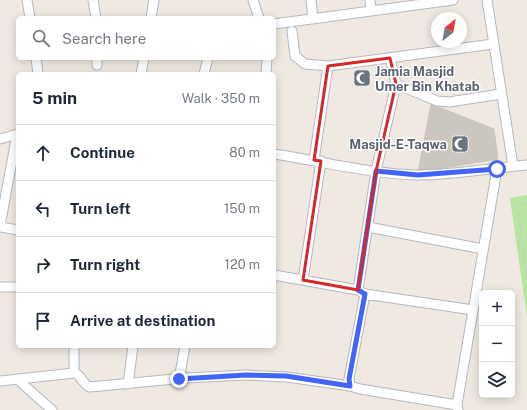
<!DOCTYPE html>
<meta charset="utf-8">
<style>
body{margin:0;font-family:"Public Sans",sans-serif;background:#f6f6f7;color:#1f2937}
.controls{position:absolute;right:12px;bottom:12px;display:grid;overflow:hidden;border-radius:6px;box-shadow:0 2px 10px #0003}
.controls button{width:36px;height:36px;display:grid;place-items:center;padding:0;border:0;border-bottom:1px solid #e0e1e3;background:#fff;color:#1f2937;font:20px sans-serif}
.compass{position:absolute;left:431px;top:12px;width:36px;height:36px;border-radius:50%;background:#fff;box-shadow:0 2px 10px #0003;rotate:31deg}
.stop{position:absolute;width:12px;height:12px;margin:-9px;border:3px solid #4264fb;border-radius:50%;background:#fff}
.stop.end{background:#4264fb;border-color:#fff;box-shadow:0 1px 4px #0008}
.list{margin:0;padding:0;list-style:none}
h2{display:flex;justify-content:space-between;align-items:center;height:52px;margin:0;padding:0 16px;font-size:17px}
h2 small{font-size:13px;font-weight:400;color:#747a83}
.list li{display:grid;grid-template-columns:26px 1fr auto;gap:12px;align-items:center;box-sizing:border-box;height:56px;padding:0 16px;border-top:1px solid #e0e1e3}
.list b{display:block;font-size:15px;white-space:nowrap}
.list em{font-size:13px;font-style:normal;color:#747a83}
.icon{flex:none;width:22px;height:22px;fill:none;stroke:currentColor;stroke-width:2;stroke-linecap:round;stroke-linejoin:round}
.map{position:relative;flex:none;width:527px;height:410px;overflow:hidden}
.search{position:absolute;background:#fff;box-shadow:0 2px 10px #0003;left:16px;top:16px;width:260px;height:44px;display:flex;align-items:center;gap:10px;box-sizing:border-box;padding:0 14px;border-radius:6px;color:#747a83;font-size:15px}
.panel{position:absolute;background:#fff;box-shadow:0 2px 10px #0003;left:16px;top:72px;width:260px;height:276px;border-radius:6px}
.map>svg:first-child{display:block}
</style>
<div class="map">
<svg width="527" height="410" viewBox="0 0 527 410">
<rect width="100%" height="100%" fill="#efe9e1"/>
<path fill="#b6e59e" d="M527,195V317L510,198Z"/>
<path fill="#cbc7bf" stroke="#cbc5ba" d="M431,104L494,129L498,159L418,172Z"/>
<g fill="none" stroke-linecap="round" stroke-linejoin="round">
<defs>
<path id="street" d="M27,0L30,18
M93,0L96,18
M253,0L259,18
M311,0L313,19
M370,0L371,11
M487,0L513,166
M151,18L154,0
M274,24L453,0
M292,31L295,56L305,64L328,66L493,44
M36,58L38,74
M390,58L396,84L437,101L449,102L501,94
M97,65V58
M141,74L144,58
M204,74L208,58
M266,74L267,58
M396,84L376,171L358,290L365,294L473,310
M0,139L18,134
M274,154C320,161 371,174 418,175C454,175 491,168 527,165
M314,160L328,66
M0,226L17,134
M0,227L18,230
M368,227L483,249
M274,275L358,290
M303,280L321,161
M0,287H18
M365,294L349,379L350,386L360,389L457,405
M74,373V346
M17,379L52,410
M179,379L185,346
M0,381L74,373C81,374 82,384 90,387L185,378L246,375L287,377L350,386
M128,384L133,346
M458,410L457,405L497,169"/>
</defs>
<use href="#street" stroke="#b4b7c1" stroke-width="11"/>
<path stroke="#c9c9c9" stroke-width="1.5" stroke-dasharray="3 2" stroke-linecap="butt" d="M527,203L517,204L527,277
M527,236V241"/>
<use href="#street" stroke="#fff" stroke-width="9"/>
</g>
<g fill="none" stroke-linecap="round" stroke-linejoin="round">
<path stroke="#4264fb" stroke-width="5" d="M179,379L246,375L286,376L350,386L349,379L365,294L358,290L376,171L418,175L497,169"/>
</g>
<path fill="none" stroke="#d62828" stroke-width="3" stroke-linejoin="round" d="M390,58L396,84L376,171L358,290L303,280L321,161L314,160L328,66Z"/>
<defs>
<symbol id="mosque-square" viewBox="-11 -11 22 22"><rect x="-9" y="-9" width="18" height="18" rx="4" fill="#6b7280" stroke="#fff"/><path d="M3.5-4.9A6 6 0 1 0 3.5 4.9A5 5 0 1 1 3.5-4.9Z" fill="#fff"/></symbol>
</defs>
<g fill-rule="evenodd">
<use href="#mosque-square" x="352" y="68" width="20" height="20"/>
<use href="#mosque-square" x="450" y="134" width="20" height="20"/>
</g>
<g text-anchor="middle" stroke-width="3" stroke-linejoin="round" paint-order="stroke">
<g font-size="13" font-weight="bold" fill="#5b616d" stroke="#fff" text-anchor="start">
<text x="375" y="76">Jamia Masjid<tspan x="375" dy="15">Umer Bin Khatab</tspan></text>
<text x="447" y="149" text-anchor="end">Masjid-E-Taqwa</text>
</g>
</g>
</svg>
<div class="controls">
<button>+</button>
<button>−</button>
<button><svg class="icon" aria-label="layers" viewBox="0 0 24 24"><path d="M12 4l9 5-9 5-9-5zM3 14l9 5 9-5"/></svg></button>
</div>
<svg class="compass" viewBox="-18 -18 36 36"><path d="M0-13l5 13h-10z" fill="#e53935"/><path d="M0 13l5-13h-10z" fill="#747a83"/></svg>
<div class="stop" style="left:497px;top:169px"></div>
<div class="stop end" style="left:179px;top:379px"></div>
<div class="search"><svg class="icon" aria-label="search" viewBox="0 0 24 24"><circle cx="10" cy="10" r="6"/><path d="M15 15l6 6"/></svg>Search here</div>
<section class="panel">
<h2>5 min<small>Walk · 350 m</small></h2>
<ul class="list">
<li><svg class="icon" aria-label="ahead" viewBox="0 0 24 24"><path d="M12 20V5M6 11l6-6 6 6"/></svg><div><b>Continue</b></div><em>80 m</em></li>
<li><svg class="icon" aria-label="left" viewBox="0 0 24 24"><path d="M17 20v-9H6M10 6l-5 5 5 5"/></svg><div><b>Turn left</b></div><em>150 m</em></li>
<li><svg class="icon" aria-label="right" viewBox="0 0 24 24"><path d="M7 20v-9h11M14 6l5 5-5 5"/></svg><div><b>Turn right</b></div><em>120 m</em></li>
<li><svg class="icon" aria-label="arrive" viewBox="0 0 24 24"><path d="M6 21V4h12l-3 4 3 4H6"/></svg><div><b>Arrive at destination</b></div></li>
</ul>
</section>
</div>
